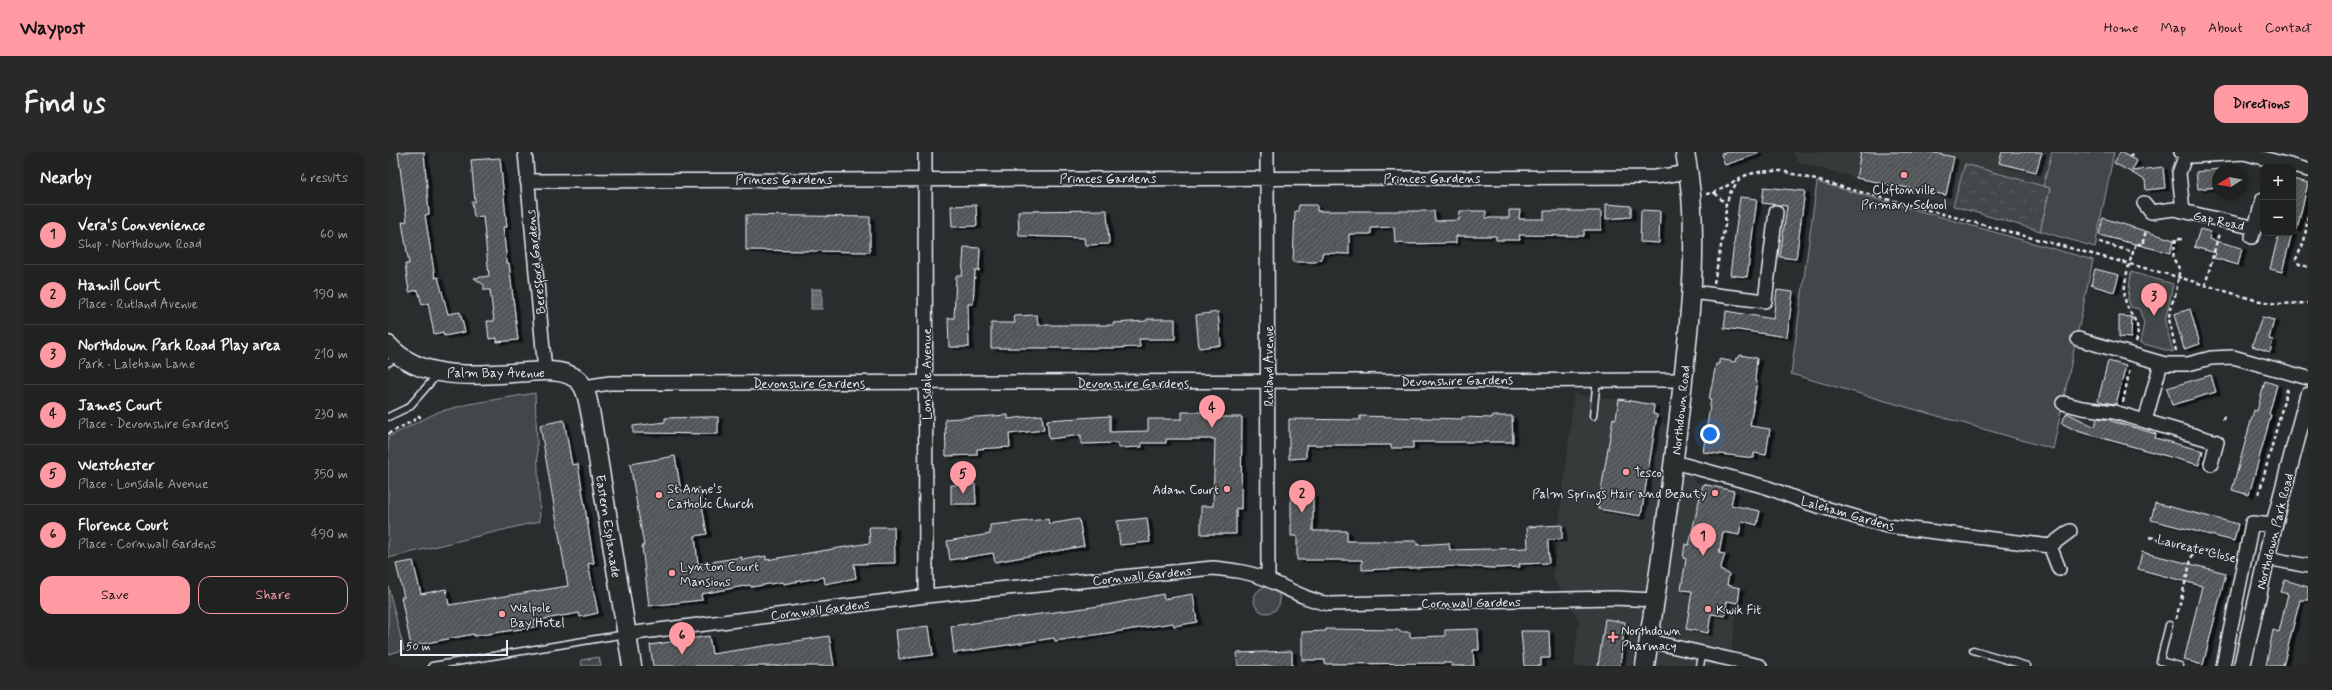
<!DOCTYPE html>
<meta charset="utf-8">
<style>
body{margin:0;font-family:Mynerve,sans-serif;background:#282a2a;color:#f1f3f6}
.controls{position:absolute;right:12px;top:12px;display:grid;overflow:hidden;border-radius:8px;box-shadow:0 2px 6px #0003}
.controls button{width:36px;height:36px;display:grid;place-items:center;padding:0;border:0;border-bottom:1px solid #3d3f40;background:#202222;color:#f1f3f6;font:20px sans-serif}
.compass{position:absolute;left:1824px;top:12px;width:36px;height:36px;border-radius:50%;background:#202222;box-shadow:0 2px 6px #0003;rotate:259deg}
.scale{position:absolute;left:12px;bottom:10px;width:108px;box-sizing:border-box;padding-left:4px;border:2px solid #e8f1f8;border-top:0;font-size:11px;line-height:14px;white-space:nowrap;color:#e8f1f8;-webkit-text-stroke:3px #2a2d2e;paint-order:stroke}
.you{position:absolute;left:1322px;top:282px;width:14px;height:14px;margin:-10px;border:3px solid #fff;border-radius:50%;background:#1a73e8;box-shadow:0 0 0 6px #1a73e833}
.badge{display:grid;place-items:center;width:26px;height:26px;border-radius:50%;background:#ff9aa2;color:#111;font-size:13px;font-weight:700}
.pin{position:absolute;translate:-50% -33px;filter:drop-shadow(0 1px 2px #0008)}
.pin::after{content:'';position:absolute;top:21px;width:14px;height:12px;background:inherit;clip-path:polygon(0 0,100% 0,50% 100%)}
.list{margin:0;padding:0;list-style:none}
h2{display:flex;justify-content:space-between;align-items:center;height:52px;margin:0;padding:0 16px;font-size:17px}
h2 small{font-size:13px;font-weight:400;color:#a2a4a5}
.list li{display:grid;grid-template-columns:26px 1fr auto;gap:12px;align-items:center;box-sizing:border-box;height:60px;padding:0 16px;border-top:1px solid #3d3f40}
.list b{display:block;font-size:15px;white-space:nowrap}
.list p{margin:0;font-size:13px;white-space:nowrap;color:#a2a4a5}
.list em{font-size:13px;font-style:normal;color:#a2a4a5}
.actions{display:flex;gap:8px;padding:12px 16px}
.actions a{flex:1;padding:9px 0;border:1px solid #ff9aa2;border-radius:12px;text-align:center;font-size:14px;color:#ff9aa2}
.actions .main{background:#ff9aa2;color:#111}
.map{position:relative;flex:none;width:1920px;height:514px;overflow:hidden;border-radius:12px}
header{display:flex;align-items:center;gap:24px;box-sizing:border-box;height:56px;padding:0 20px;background:#ff9aa2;color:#111}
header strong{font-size:19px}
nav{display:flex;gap:22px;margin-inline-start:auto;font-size:14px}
.intro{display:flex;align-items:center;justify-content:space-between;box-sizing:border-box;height:96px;padding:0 24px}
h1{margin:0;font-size:28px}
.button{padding:10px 18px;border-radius:12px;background:#ff9aa2;color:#111;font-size:14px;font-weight:700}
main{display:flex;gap:24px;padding:0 24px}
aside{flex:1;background:#202222;border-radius:12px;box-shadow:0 2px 6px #0003}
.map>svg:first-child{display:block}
</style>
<header>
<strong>Waypost</strong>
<nav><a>Home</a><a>Map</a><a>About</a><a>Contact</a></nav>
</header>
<div class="intro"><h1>Find us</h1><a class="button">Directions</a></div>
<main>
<aside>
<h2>Nearby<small>6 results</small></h2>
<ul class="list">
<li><span class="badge">1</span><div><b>Vera's Convenience</b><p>Shop · Northdown Road</p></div><em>60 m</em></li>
<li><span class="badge">2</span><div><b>Hamill Court</b><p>Place · Rutland Avenue</p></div><em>190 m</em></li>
<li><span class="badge">3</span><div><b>Northdown Park Road Play area</b><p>Park · Laleham Lane</p></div><em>210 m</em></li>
<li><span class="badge">4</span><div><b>James Court</b><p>Place · Devonshire Gardens</p></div><em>230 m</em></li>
<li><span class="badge">5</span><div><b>Westchester</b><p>Place · Lonsdale Avenue</p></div><em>350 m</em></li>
<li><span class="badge">6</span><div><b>Florence Court</b><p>Place · Cornwall Gardens</p></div><em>490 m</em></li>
</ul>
<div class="actions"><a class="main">Save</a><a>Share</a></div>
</aside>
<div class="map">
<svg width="1920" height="514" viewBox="0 0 1920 514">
<defs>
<pattern id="forest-crowns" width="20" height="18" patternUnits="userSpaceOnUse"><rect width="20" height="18" fill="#424648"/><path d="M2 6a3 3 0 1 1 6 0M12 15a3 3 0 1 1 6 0" fill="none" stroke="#5d6163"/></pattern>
<pattern id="water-rules" width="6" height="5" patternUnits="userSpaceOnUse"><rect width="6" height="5" fill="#63686b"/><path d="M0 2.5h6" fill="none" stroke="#797e81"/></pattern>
<pattern id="building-hatch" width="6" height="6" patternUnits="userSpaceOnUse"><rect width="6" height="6" fill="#535759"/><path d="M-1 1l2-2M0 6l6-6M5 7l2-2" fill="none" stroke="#6c7072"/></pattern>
<filter id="shadow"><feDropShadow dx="4.5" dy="2.5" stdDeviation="0" flood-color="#0009"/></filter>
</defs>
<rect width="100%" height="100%" fill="#2a2d2e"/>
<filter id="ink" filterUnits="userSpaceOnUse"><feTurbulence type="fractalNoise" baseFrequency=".025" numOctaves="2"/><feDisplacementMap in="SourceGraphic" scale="8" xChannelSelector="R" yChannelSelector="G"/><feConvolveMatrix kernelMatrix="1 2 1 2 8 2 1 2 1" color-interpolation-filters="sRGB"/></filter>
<g filter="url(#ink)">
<path fill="#363a3b" d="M1405,0H1664L1655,34L1577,13L1565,54L1409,9Z
M1186,242L1266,253L1308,330L1334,336L1313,426L1352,436L1341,514H1186L1191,468L1165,425Z"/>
<path fill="#424648" stroke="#959ca0" d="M1664,0H1726L1707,95L1652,79L1662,36L1655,34Z
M1429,30L1705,108L1665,297L1403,222Z
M1743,120L1785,132L1777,170L1785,200L1752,191L1756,171L1751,157L1743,155L1740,147Z
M147,241L152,369L0,406V285L50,260L81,252Z
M0,434L16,498L0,502Z
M866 448a13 13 0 1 1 26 0a13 13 0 1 1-26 0Z
M211,505L213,514H194L193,508Z"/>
<path fill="url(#forest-crowns)" stroke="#959ca0" d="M1577,12L1662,36L1652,79L1565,54Z"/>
<path fill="url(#water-rules)" stroke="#989fa3" d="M423,137H434V157H423Z"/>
<path fill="url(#building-hatch)" stroke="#e8f1f8" filter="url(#shadow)" d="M10,0H36L41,62L37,63L47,126L50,125L60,162L72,160L77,180L56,184L55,180L46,182L40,151L34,153L30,138L21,140L17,112H21L14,70L19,69Z
M1340,0H1370V2L1337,13L1333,2Z
M1473,0H1542L1566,5L1558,43L1468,26Z
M1614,0H1654L1648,20L1611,11Z
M1732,0L1749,9L1744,19L1775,15L1777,36L1758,38L1757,28L1726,11Z
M112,6L119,75H115L119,111H121L130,188L109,190V186L101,187L99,169H106L102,138H96V133L86,126L101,124L95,64L86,65L84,50H87L83,8Z
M1830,17V35L1810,37L1808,20Z
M1905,27L1920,31L1909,77L1905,76Z
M1376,35L1417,39L1408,107L1392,105L1399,54L1374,51Z
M1352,45L1369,47L1359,125L1342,123Z
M1218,52L1243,54V65L1218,67Z
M588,53L589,74L564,75L563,54Z
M911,53H929V59H1046L1047,69L1071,68L1072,59H1098V66H1121V58H1132L1131,67H1156V59H1213V78H1196V84L1131,83L1132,88H1108V84H1068V91L1016,92L1015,90L1007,91L1006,75L983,76V82H961V102L934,101V107L927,110H905L907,59H910Z
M719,58L721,92L697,93L696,86L631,84L630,59Z
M1253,58L1272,59L1271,91L1252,90Z
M358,63L482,65V100L358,98Z
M1715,66L1786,88L1782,101L1711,83Z
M1812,77L1823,80L1821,87L1854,96L1850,113L1826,106L1828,101L1806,95Z
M1891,81H1904L1894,120L1882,117Z
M576,95L592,96L591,119H587L585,152H580L581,195H561L560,166H566L568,124H574Z
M1707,117L1731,123L1726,140L1703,133Z
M1389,138L1405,140L1399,185L1336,176L1338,159L1385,167Z
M1802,157L1812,192L1796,197L1786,162Z
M830,160L833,193L811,196L808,163Z
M649,163L650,173H726L725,171L759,169V167H787V187H751L752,195L727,196H603V171H627L626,164Z
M1731,164L1744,165L1743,186L1731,185Z
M1874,165L1886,168L1881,187L1885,188L1882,200L1864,194Z
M1352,203L1369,206L1367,229H1369L1362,274L1382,277L1378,303L1366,301V306L1315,300L1323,247H1321L1328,212H1331V207L1347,210L1348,206H1351Z
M1720,209L1738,214L1728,252L1714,250L1710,248Z
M1823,223L1828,240L1784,253L1779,236Z
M1877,229L1889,233L1881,262L1883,263L1861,343L1844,338L1866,258L1869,259Z
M1231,247L1266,253L1265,262L1269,263L1253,364L1210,357L1225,266L1228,267Z
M794,260H830V265H854L853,357L848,356V382H813V354H825L827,287H778V291H753L754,295L730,296V291L693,292V283L661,287L659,268L722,264V280L760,279V267H794Z
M1679,261L1707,275L1709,266L1723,268V269L1768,282L1767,286L1815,299L1811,313L1689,279L1673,271Z
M620,263V267L654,263L656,278L621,282L622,295L589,297V303L558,304L557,267Z
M972,264L1074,267V265L1104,266V264H1124L1125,290H1025V296H1003V293H918V306L901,307V267L972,268Z
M315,265H330V282L245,281V274L277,270V266Z
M176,268L184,313L190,312L206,411L200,412L210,461L192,465L191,461L146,469L147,475L86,484V482L23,494L13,445H16L8,412L25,409L33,442L58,437L61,453L180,434L152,273Z
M287,304L293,339L311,336L319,382L307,384L310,412L354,405V408L378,404V408L482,391L481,375H506L507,411L466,412L468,426L437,432L436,425L395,432L394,430L363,435L362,433L313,442L314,448L261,454L254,394H256L242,312Z
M587,332L588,352H563V333Z
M1315,332L1346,339L1343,353L1372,359L1369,373L1354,369L1351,383L1335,380L1331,401L1337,402L1332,418L1341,422L1339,433L1352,436L1350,451L1339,449L1337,464L1323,462L1320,481L1298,477L1304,439L1293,438L1298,407L1295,406L1297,392L1301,393Z
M925,342V379H959V389H1029V393L1061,391L1062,398L1140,396L1139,375L1174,373V387L1160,388L1161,411L1131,412L1132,415L1105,416L1072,414L974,418V408H909V384H903V343Z
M1767,351L1850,372L1846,389L1763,368Z
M759,366L762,390L732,393L729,369Z
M660,367L661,372L691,367L696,394L607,410L605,401L562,408L559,389L602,382V373Z
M1754,400L1838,421L1815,513L1796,508L1814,434L1750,417Z
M1897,428L1920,435V448H1912L1895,514H1878L1885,478L1891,480L1900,442L1893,440Z
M775,442L776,447L805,442L809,470L786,474L785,471L667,489L666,486L566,501L563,474L719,453Z
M1217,467L1237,470L1232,514H1210Z
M541,474L545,503L511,507L508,478Z
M938,477L1012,478V480H1022V485L1057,484V478L1090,477L1091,498H1085L1086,514H1064V511L937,512V508H914V480L938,479Z
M1133,479H1161L1162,506H1153V514H1136Z
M321,484L324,502L441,484L446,514H265L262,493Z
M904,499V514H850L849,501Z"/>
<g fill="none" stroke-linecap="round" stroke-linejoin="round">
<defs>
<path id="service" d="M0,211L10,204
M1205,264L1209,227
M0,265L21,255L49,223
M1781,473L1772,509L1792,514
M1585,498L1639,514
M44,514L238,482
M1312,514L1315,500"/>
<path id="minor" d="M137,0L157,219
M537,0L538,444
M879,0L880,428
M1793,0L1804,4L1856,1L1920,18
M139,29L1267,25L1301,20
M1756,51L1763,60L1786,57L1867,76
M1795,59L1791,21L1798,2
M1864,85L1875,47
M1304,140L1377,149L1388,60
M1690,187L1777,212H1800L1823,206L1845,205L1920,226
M196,235L222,231H266L1295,228
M1675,251L1694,256L1726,260L1829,290L1823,312
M1757,269L1773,211
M1286,310L1378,335L1420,351L1499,374L1662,394
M1879,406L1920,414
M1671,417L1662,394L1682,379
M239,482L538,444L825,416C844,418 863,420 880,428C901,437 918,448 941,452L1227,446L1266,448
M1261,489L1372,514
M1835,514L1864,371L1886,373"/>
<path id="tertiary" d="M1854,514L1886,373L1920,244"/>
<path id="secondary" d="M0,193C33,231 94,223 139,220C153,219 174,217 187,226C199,233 200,251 203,264L244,514
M1257,514C1271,425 1283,336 1293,247C1302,165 1313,82 1297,0"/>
</defs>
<use href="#service" stroke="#e8f1f8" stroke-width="9"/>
<use href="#minor" stroke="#e8f1f8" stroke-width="16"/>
<use href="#tertiary" stroke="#e8f1f8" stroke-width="19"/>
<use href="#secondary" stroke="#e8f1f8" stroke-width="21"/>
<path stroke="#e8f1f8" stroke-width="2.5" stroke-dasharray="4 3" stroke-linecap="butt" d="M1742,5L1745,0
M1327,41L1338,52
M1318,42C1332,41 1341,31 1354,25C1366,19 1381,19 1394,19L1790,125L1867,148L1889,152L1920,151
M1920,64L1916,90L1908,107L1911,112L1920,115
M1711,90L1745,100
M1326,131L1337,73L1338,52L1343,39L1352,27
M1817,134L1831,81
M1748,190C1755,168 1739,164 1737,146C1735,128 1742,109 1748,91L1754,93L1758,79
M1788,199L1781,167L1782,156L1788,141L1791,121V116L1785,106L1788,86L1796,88
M1735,250L1742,216
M1835,268L1836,263
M0,282L32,265L28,261
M1871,342L1900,234
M1762,385L1843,405
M1788,467L1806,396"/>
<use href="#service" stroke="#2a2d2e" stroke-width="6"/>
<use href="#minor" stroke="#2a2d2e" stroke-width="13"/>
<use href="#tertiary" stroke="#2a2d2e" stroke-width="16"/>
<use href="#secondary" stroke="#2a2d2e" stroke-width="18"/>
</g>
</g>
<g fill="#ff9aa2" stroke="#2a2d2e" stroke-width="1.5">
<circle cx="1516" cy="23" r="4"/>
<circle cx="1238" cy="320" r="4"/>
<circle cx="839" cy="337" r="4"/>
<circle cx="1327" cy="341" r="4"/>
<circle cx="271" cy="343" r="4"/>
<circle cx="284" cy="421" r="4"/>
<circle cx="1320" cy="457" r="4"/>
<circle cx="114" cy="462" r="4"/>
<path d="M1223 479h4v4h4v4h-4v4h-4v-4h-4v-4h4z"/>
</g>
<g text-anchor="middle" stroke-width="3" stroke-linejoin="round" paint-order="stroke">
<g font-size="13" fill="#e8f1f8" stroke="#2a2d2e">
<text x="720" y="31">Princes Gardens</text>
<text x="1044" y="31">Princes Gardens</text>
<text x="396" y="32">Princes Gardens</text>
<text transform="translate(1831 68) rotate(13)" y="5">Gap Road</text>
<text transform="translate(147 110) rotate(-96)" y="5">Beresford Gardens</text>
<text transform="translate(880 214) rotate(-90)" y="5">Rutland Avenue</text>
<text x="108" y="225">Palm Bay Avenue</text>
<text transform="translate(538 222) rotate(-90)" y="5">Lonsdale Avenue</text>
<text transform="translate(1069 228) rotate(-1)" y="5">Devonshire Gardens</text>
<text x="421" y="236">Devonshire Gardens</text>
<text x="745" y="236">Devonshire Gardens</text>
<text transform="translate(1292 258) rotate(-84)" y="5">Northdown Road</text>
<text transform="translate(1460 361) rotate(16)" y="5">Laleham Gardens</text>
<text transform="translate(221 374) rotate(81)" y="5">Eastern Esplanade</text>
<text transform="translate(1886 379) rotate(-76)" y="5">Northdown Park Road</text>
<text transform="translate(1809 396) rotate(14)" y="5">Laureate Close</text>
<text transform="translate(754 423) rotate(-6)" y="5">Cornwall Gardens</text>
<text transform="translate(1083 450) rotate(-1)" y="5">Cornwall Gardens</text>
<text transform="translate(432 457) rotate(-7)" y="5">Cornwall Gardens</text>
</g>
<g font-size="13" fill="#e8f1f8" stroke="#2a2d2e" text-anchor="start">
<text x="1516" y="42" text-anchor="middle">Cliftonville<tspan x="1516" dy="15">Primary School</tspan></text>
<text x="1246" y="325">Tesco</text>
<text x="279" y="341">St Anne's<tspan x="279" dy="15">Catholic Church</tspan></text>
<text x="831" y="342" text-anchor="end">Adam Court</text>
<text x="1319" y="346" text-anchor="end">Palm Springs Hair and Beauty</text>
<text x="292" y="419">Lynton Court<tspan x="292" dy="15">Mansions</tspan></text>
<text x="122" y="460">Walpole<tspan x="122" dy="15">Bay Hotel</tspan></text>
<text x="1328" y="462">Kwik Fit</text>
<text x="1233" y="483">Northdown<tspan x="1233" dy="15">Pharmacy</tspan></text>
</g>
</g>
</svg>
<div class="controls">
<button>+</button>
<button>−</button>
</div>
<svg class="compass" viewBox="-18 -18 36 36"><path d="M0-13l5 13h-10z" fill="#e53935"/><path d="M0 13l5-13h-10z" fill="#a2a4a5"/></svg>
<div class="scale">50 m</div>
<div class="you"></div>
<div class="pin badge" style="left:1315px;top:404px">1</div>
<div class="pin badge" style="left:914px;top:361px">2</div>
<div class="pin badge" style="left:1766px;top:164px">3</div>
<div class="pin badge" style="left:824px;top:276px">4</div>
<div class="pin badge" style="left:575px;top:342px">5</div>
<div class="pin badge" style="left:294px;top:503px">6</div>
</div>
</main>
